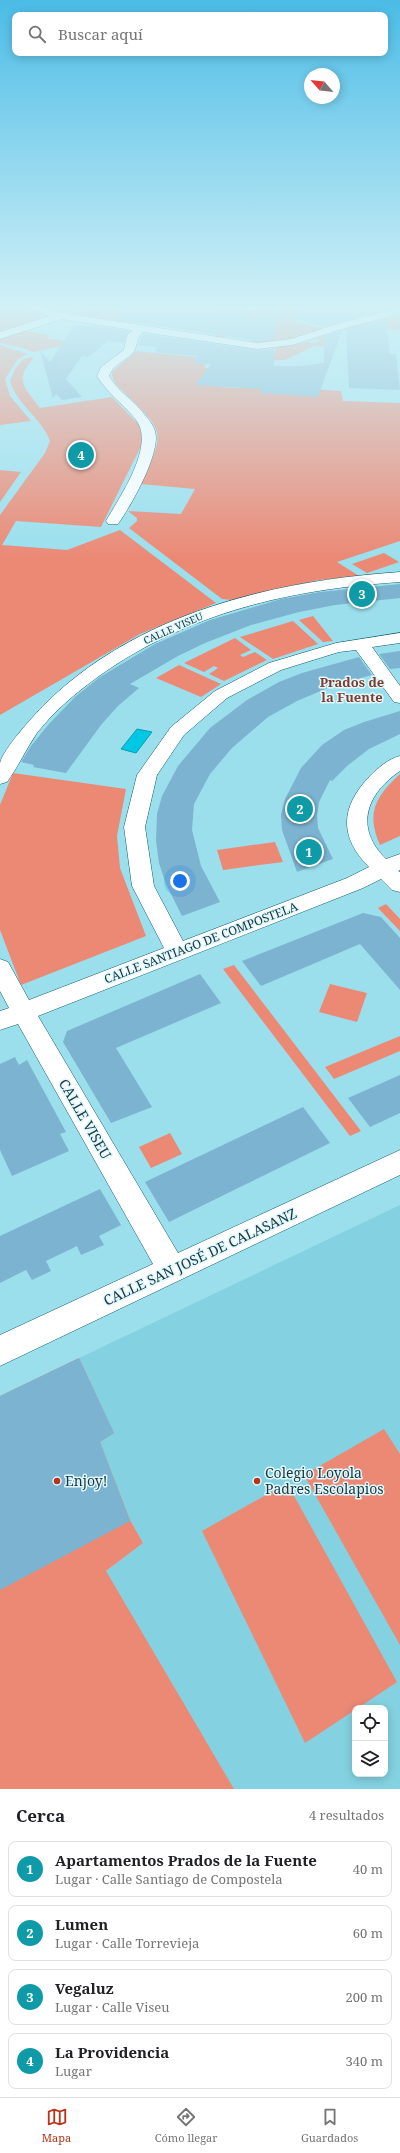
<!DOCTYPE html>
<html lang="es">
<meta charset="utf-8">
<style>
body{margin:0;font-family:"Noto Serif",serif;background:#f6f6f6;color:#202124}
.controls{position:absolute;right:12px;bottom:12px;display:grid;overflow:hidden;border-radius:8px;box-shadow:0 2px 10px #0003}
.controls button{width:36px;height:36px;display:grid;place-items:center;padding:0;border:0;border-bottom:1px solid #e0e0e0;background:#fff;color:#202124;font:20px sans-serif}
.compass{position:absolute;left:304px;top:68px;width:36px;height:36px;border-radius:50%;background:#fff;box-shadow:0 2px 10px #0003;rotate:297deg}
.you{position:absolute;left:180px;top:881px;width:14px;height:14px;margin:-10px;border:3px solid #fff;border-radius:50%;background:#1a73e8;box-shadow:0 0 0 6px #1a73e833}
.badge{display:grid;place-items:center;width:26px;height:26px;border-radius:50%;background:#bd3118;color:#fff;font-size:13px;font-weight:700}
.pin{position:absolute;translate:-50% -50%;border:2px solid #fff;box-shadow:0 1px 4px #0006}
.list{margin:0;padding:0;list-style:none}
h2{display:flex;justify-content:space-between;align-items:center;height:52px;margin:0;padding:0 16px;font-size:17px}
h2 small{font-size:13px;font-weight:400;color:#757577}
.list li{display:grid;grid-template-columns:26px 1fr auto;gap:12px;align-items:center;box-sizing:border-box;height:56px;margin:0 8px 8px;padding:0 8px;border:1px solid #e0e0e0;border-radius:8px}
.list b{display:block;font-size:15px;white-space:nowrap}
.list p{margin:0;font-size:13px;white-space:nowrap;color:#757577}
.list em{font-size:13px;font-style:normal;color:#757577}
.icon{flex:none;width:22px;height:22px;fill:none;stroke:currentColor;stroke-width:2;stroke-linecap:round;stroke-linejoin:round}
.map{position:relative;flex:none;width:400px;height:1789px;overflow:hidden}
.search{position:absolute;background:#fff;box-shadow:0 2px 10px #0003;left:12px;right:12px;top:12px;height:44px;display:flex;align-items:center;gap:10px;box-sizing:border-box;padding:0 14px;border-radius:8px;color:#757577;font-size:15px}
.sheet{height:308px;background:#fff}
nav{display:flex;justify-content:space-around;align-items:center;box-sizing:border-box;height:56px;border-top:1px solid #e0e0e0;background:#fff;font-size:11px;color:#757577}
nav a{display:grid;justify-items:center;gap:2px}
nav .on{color:#bd3118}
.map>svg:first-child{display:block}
</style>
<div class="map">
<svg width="400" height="1789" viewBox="0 0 400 1789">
<rect width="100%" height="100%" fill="#9bdfed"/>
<path fill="#84d2e1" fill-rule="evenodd" d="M400,1205V1789H0V1652L143,1543L130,1521L100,1442L114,1433L79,1358ZM355,1708H385V1774H355Z"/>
<path fill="#eb8975" d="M0,308H26L49,315L48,317L0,335Z
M42,308H177L133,324L76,315L86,309H80L70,314L69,312H54Z
M217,308H310L296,321L325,329C300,337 277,345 251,342L258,334L233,331L222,339L216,338Z
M400,317V330L342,329L380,318Z
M27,331L50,335L46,338L72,342L67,345L33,352L23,348L0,343V338L16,332Z
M326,335L336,337L337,346H314L285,360H273L276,347L308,342L313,344L321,341L316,339Z
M0,345L27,354L17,360L5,379L10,396L31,421L0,425Z
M136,351L196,357L195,363L206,364L204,368L246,371L224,376L203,375L202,377L221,387L238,388L242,380L260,385L341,391L343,401L400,403V541L337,562L359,576L319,580L231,600L222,599L129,528L137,521V518L128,511L181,514L195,489L141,484C165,430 166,434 124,392C117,386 112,381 112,372Z
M31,357L34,358C13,380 25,388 40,408L112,397L140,426L144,440L101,527L16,521L2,545L67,550L120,530L216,603L140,634L0,715V515L45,453L50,441C42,418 16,404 10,381L15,369L23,359Z
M0,470L21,472L0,502Z
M384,553L399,562L367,573L352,564Z
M313,616L333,641L323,642L299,620Z
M293,621L318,644L273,659L240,637Z
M235,638L251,650L240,655L243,657L255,652L267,660L224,681L209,674L218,668L214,666L204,672L184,663Z
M179,665L221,684L201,697L156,678Z
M13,773L126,789L117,836L120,868L146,936L21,985L0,930V805Z
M400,774V836L380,845C366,813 375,797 400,774Z
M275,842L283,862L223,870L217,850Z
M386,904L400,919V931L378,908Z
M234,965L361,1131L350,1136L223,969Z
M330,984L367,993L357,1022L319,1012Z
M400,1036V1051L334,1079L325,1067Z
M170,1133L182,1154L151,1168L139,1147Z
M79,1358L114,1433L100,1442L130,1520L143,1543L106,1571L234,1789H0V1396Z
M384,1429L400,1454V1645L304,1475Z
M287,1483L397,1682L358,1708H355V1710L305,1743L202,1531Z"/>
<path fill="#00c8e4" stroke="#089cb2" d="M137,729L152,732L136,753L121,749Z"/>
<path fill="#7cb3d0" d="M133,308L245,313L243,319L276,316L274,339L257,341L114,319Z
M322,308H373L378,312L323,327L285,316L324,311Z
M386,319L390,354H396L400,390L349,388L346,329Z
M74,326H99L129,331L124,343L108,341L88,357L82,356L66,379L82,397L62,400L56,394L53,398L40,351L50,362Z
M342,330L318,397L259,393L261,389L195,385L211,364L194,363L197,356L160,353L155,351L158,347L138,345L144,334L257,350L274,349V366H300L324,363V336Z
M400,584V598L335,605L299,612L251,625L205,643L178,656L130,684L139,688L118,706L101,725L66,773L33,767L34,765L21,762L31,746L48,725L76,696L100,677L155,644L210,620L281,599L320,592Z
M400,651V668L390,669L379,654Z
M359,657L372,675L335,685L297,701L268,717L232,748L210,774L194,804L192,830L201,866L220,902L182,916L166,884L159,863L156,841L157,814L162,796L178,766L210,728L247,700L279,682L302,673Z
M400,711V734L369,749L347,766L332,781L330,780L319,802L317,815L318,828L333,859L297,872L282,830L281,815L285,799L301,768L322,745L344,730L364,722Z
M363,913L381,917L400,938V990L360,944L261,986L242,961Z
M200,974L221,1003L116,1048L152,1107L111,1123L63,1042L67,1031Z
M15,1057L19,1065L27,1060L66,1132L60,1134L69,1151L12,1176L0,1150V1064Z
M400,1075V1113L370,1127L348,1098Z
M303,1107L330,1143L169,1222L145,1182Z
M100,1189L121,1225L99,1236L104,1245L81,1255L77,1246L46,1261L51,1271L32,1280L26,1270L0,1283V1236Z
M79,1358L114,1433L100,1442L130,1521L0,1590V1396Z"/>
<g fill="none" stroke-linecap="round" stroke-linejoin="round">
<defs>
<path id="street" d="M30,308H45L62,313L257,343L291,339L337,324L400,308V314L345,328L292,345L257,349L143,332C135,339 138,348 132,354C124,361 112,366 109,376C117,391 134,400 144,414C150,421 156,428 156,438C155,463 132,504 118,524H108L106,521C119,498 156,445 136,420C124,404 107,393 97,376L101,367L124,350L127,336L132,330L62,319L0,339V332L50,316Z
M400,572V582C292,589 189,612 99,676C77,692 54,711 37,733C26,749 18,767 7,782L0,784C0,778 0,769 0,763C4,748 31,719 42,707C135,613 272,581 400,572Z
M400,633V643L372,647L400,686V703L394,702L356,650L339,652L281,670L227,698L184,735L157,775L145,827L154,886L183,941L347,878L369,867C339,837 340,807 370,776C378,768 388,759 400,756V771C366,794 354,828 386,859L400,854V870L398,871L400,872V892L392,890L381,879L363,888L38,1016L178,1253L400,1150V1175L0,1366V1335L153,1264L18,1024L0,1030V1011L9,1008L0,991V959L8,962L29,1000L164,948L132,886L124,827L137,775L171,727L215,691L269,663L336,643Z"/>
</defs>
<use href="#street" stroke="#0f5b68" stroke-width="1"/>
<use href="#street" fill="#fff" fill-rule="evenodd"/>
</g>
<linearGradient id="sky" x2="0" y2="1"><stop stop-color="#4bbce6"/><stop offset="0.55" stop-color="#d2f1f7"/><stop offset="1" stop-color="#d2f1f7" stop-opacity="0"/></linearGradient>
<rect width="400" height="558" fill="url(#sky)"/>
<g fill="#bd3118" stroke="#def8fe" stroke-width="1.5">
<circle cx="57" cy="1481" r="4"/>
<circle cx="257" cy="1481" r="4"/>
</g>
<g text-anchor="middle" stroke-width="3" stroke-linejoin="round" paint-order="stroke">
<g font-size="10" fill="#1b373d" stroke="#def8fe">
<text transform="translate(173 628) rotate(-24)" y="4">CALLE VISEU</text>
</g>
<g font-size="12" fill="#1b373d" stroke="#def8fe">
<text transform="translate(201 943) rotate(-21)" y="4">CALLE SANTIAGO DE COMPOSTELA</text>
</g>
<g font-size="13" font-weight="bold" fill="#803b2d" stroke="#def8fe">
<text x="352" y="687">Prados de<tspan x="352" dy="15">la Fuente</tspan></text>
</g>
<g font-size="14" fill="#1b373d" stroke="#def8fe">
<text transform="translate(85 1119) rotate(60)" y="5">CALLE VISEU</text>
<text transform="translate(200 1257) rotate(-25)" y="5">CALLE SAN JOSÉ DE CALASANZ</text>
</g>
<g font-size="14" fill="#1b373d" stroke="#def8fe" text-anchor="start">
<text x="265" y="1478">Colegio Loyola<tspan x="265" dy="16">Padres Escolapios</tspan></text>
<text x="65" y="1486">Enjoy!</text>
</g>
</g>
</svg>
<div class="controls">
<button><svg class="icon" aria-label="locate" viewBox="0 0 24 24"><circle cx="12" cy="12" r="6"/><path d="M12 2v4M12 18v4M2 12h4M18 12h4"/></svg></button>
<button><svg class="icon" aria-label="layers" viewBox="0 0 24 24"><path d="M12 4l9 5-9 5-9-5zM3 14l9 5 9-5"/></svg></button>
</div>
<svg class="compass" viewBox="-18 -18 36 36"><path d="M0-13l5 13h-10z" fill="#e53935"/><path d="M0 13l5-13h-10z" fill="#757577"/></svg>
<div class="you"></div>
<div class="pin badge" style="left:309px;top:852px;background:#0f9aa8">1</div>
<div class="pin badge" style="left:300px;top:809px;background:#0f9aa8">2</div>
<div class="pin badge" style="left:362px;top:594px;background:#0f9aa8">3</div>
<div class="pin badge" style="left:81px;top:455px;background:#0f9aa8">4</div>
<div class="search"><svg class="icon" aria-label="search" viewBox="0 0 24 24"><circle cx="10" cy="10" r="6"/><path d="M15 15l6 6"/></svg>Buscar aquí</div>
</div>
<section class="sheet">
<h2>Cerca<small>4 resultados</small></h2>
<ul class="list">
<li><span class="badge" style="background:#0f9aa8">1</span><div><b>Apartamentos Prados de la Fuente</b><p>Lugar · Calle Santiago de Compostela</p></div><em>40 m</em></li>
<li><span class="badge" style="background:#0f9aa8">2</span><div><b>Lumen</b><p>Lugar · Calle Torrevieja</p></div><em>60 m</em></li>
<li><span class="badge" style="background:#0f9aa8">3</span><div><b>Vegaluz</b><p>Lugar · Calle Viseu</p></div><em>200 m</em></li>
<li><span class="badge" style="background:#0f9aa8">4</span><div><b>La Providencia</b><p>Lugar</p></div><em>340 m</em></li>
</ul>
</section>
<nav>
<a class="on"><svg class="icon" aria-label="map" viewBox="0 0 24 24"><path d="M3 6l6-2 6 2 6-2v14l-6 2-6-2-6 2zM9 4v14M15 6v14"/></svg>Mapa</a>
<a><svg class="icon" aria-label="directions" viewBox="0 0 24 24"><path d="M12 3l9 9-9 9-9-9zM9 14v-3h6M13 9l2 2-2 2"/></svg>Cómo llegar</a>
<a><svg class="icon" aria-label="saved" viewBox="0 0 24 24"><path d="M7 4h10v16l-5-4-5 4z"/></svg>Guardados</a>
</nav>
